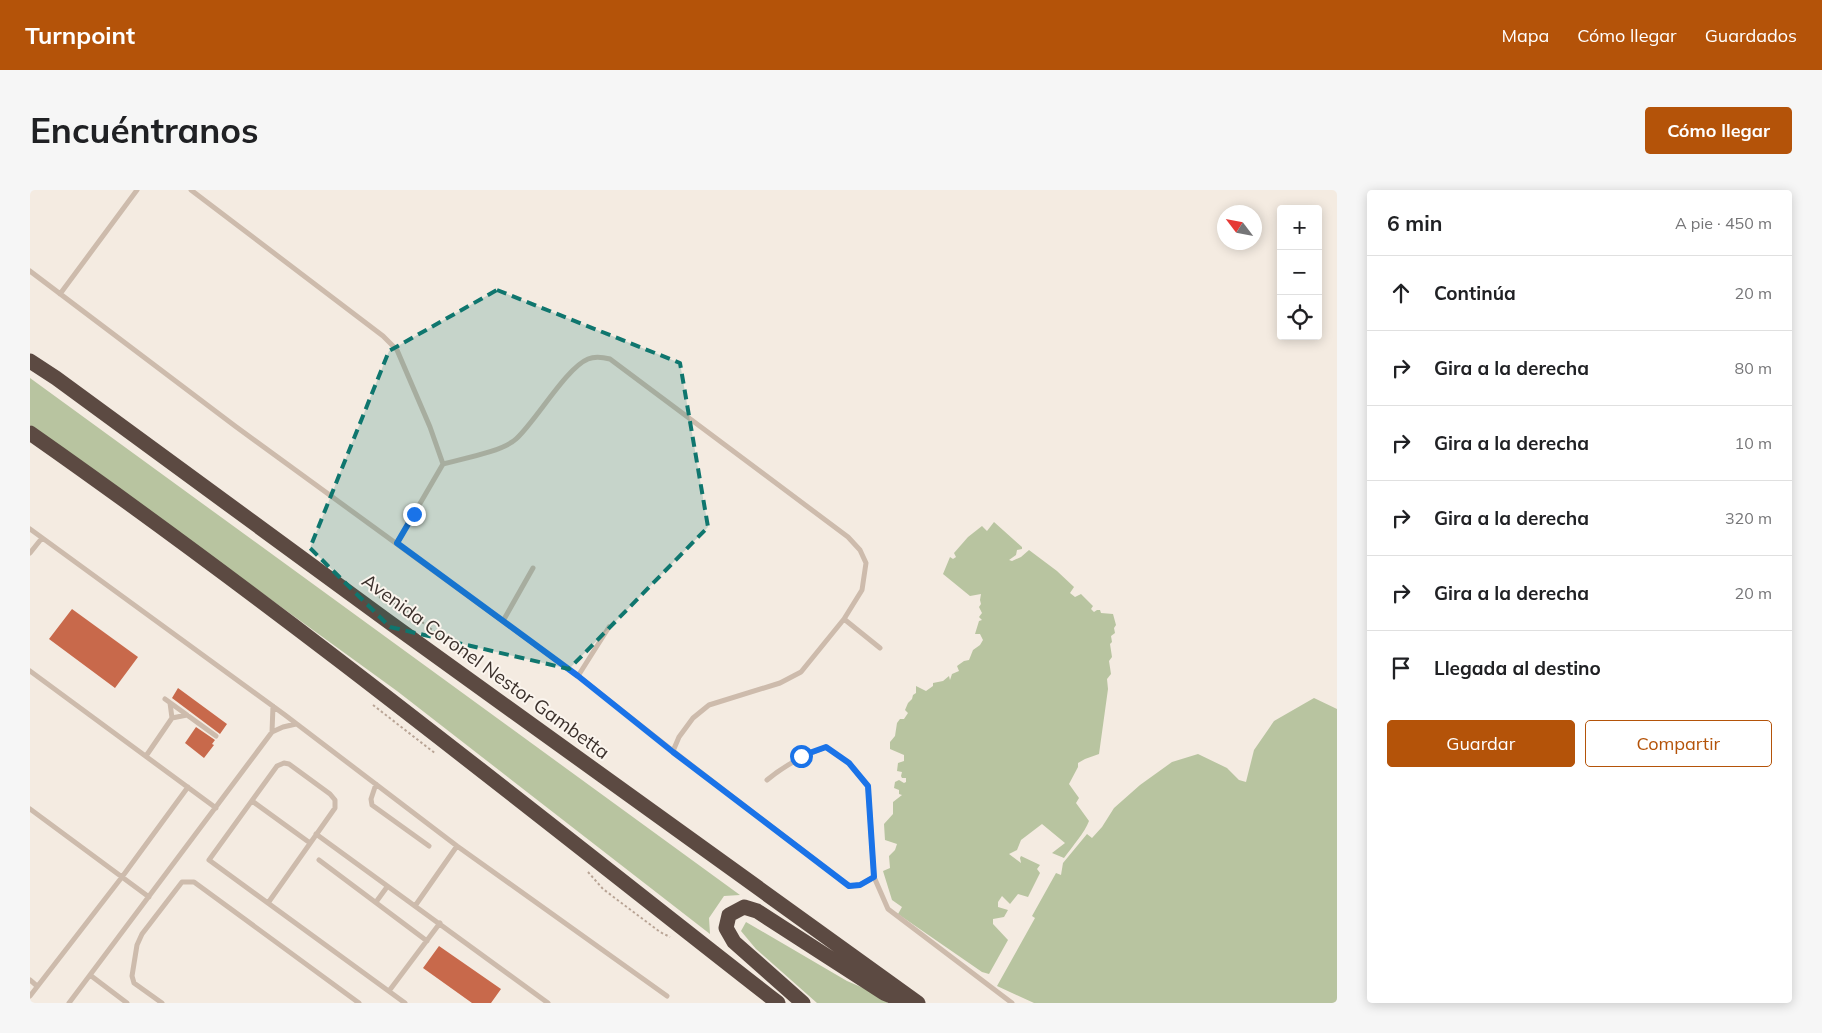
<!DOCTYPE html>
<html lang="es">
<meta charset="utf-8">
<style>
body{margin:0;font-family:Mulish,sans-serif;background:#f6f6f6;color:#202124}
.controls{position:absolute;right:15px;top:15px;display:grid;overflow:hidden;border-radius:5px;box-shadow:0 2px 12px #0003}
.controls button{width:45px;height:45px;display:grid;place-items:center;padding:0;border:0;border-bottom:1px solid #e0e0e0;background:#fff;color:#202124;font:25px sans-serif}
.compass{position:absolute;left:1187px;top:15px;width:45px;height:45px;border-radius:50%;background:#fff;box-shadow:0 2px 12px #0003;rotate:302deg}
.stop{position:absolute;width:15px;height:15px;margin:-11px;border:4px solid #1a73e8;border-radius:50%;background:#fff}
.stop.end{background:#1a73e8;border-color:#fff;box-shadow:0 1px 5px #0008}
.list{margin:0;padding:0;list-style:none}
h2{display:flex;justify-content:space-between;align-items:center;height:65px;margin:0;padding:0 20px;font-size:21px}
h2 small{font-size:16px;font-weight:400;color:#757577}
.list li{display:grid;grid-template-columns:32px 1fr auto;gap:15px;align-items:center;box-sizing:border-box;height:75px;padding:0 20px;border-top:1px solid #e0e0e0}
.list b{display:block;font-size:19px;white-space:nowrap}
.list em{font-size:16px;font-style:normal;color:#757577}
.actions{display:flex;gap:10px;padding:15px 20px}
.actions a{flex:1;padding:11px 0;border:1px solid #b45309;border-radius:5px;text-align:center;font-size:18px;color:#b45309}
.actions .main{background:#b45309;color:#fff}
.icon{flex:none;width:28px;height:28px;fill:none;stroke:currentColor;stroke-width:2;stroke-linecap:round;stroke-linejoin:round}
.map{position:relative;flex:none;width:1307px;height:813px;overflow:hidden;border-radius:5px}
header{display:flex;align-items:center;gap:30px;box-sizing:border-box;height:70px;padding:0 25px;background:#b45309;color:#fff}
header strong{font-size:24px}
nav{display:flex;gap:28px;margin-inline-start:auto;font-size:18px}
.intro{display:flex;align-items:center;justify-content:space-between;box-sizing:border-box;height:120px;padding:0 30px}
h1{margin:0;font-size:35px}
.button{padding:12px 22px;border-radius:5px;background:#b45309;color:#fff;font-size:18px;font-weight:700}
main{display:flex;gap:30px;padding:0 30px}
aside{flex:1;background:#fff;border-radius:5px;box-shadow:0 2px 12px #0003}
.map>svg:first-child{display:block}
</style>
<header>
<strong>Turnpoint</strong>
<nav><a>Mapa</a><a>Cómo llegar</a><a>Guardados</a></nav>
</header>
<div class="intro"><h1>Encuéntranos</h1><a class="button">Cómo llegar</a></div>
<main>
<div class="map">
<svg width="1307" height="813" viewBox="0 0 1307 813">
<rect width="100%" height="100%" fill="#f4ebe1"/>
<path fill="#b8c4a0" d="M0,188L710,705L694,706L679,728L680,744L367,501L0,235Z
M964,332L992,357V359L987,360L986,365L979,370L982,371L991,367L999,360L1027,381L1044,397L1040,403L1045,407L1051,404L1063,416L1061,419L1064,422L1067,420H1070L1071,423L1083,424L1086,435L1084,438L1085,443L1081,446L1082,452L1080,454L1082,467L1079,471L1081,484L1077,489L1078,499L1069,564L1055,569L1048,573V577L1039,594L1049,608L1046,613L1059,631C1055,642 1042,657 1034,668L1022,663L1035,653L1012,634L991,650L987,660L979,664L991,673L990,668L991,666L1010,675L1007,679L1010,683L998,707L988,704L980,714L972,706L968,712V717L978,720L974,727L963,729V734L978,750L959,784L952,782L868,724L872,717L862,710L853,681L860,678L859,666L865,660L867,654L855,650L854,634L863,624V612L872,605L869,604V600L864,598L865,592L869,590L874,593L876,592V588H872L871,586L872,582L867,581L868,573L874,571V565L860,559V552L865,546L867,533L870,529H874L878,523L875,520L878,513L882,509L883,505L886,503V496L896,501L903,496V493L913,491L919,486L920,490L922,484L929,481L927,476L934,471L939,470L943,460L950,455L953,450L950,444H945L949,431L952,430L949,427L952,423L949,417L951,414L950,410L951,404L940,406L913,384L920,367L923,369L926,367L924,363L938,347L952,336L957,341Z
M1284,508L1307,519V813H1004L967,796L1005,728L1002,726L1026,683L1031,685L1033,673L1057,644L1062,648L1072,637L1084,618L1110,595L1142,572L1168,564L1197,578L1209,590L1216,592L1224,560L1244,531Z
M716,732L817,791L845,803L858,813H787L726,759L711,741Z"/>
<path fill="#c8694b" d="M42,419L108,467L85,498L19,449Z
M148,498L197,534L190,544L142,508Z
M166,537L185,550L182,554L184,555L174,568L155,553Z
M409,756L471,799L461,813H442L393,778Z"/>
<g fill="none" stroke-linecap="round" stroke-linejoin="round">
<path stroke="#b9a596" stroke-width="2" stroke-dasharray="2.5 2.5" stroke-linecap="butt" d="M349,407L374,418L432,463L446,477
M343,515L406,564
M558,682L573,699L630,742L640,747"/>
<path stroke="#cdbbac" stroke-width="5" d="M161,0L353,146L367,160L400,237L413,274
M0,81L205,236L548,486L643,561L819,696L830,695L844,687
M30,104L107,0
M0,339L255,525L427,656L637,806
M367,353L413,274C431,269 472,262 486,249C506,231 536,178 558,169C565,166 572,167 580,169L818,347L830,360L836,373L832,400L814,429L771,482L750,493L679,515L663,528L649,547L643,561
M0,363L12,348
M814,429L850,458
M473,431L503,378
M0,481L186,618
M548,486L579,437
M135,509L186,546
M142,528L157,525
M242,542L243,516
M116,566L142,528L140,513
M737,590C755,575 774,565 796,557L819,573L838,596L844,687L858,719L982,813
M346,594L341,609L342,615L399,656
M222,611L280,653
M0,619L119,707
M286,644L518,813
M289,670L397,751
M346,712L357,697
M238,713L305,618V610L300,604L259,574L254,573L247,576L179,670L375,813
M385,716L427,656
M60,785L97,813
M0,790L7,796
M359,801L410,733
M0,806L92,687L158,597
M39,813L242,542L253,537L266,534
M132,813L104,793L102,786L107,755L112,744L152,692H164L329,813"/>
<path stroke="#5c4a42" stroke-width="15" d="M0,171L26,188L359,432L888,813
M0,243C257,423 501,620 748,813
M773,813L704,752L696,738L699,725L714,717L727,721L854,803L878,813"/>
</g>
<g fill="none" stroke-linecap="round" stroke-linejoin="round">
<path stroke="#1a73e8" stroke-width="6" d="M384,324L367,353L548,486L643,562L819,696L830,695L844,687L838,596L819,573L796,557L771,566"/>
</g>
<path fill="#0f766e" fill-opacity="0.2" stroke="#0f766e" stroke-width="4" stroke-dasharray="10 6" stroke-linejoin="round" d="M467,100L650,173L678,337L539,479L360,437L280,358L359,161Z"/>
<g text-anchor="middle" stroke-width="4" stroke-linejoin="round" paint-order="stroke">
<g font-size="19" fill="#3b302b" stroke="#fbf5ee">
<text transform="translate(456 476) rotate(36)" y="7">Avenida Coronel Nestor Gambetta</text>
</g>
</g>
</svg>
<div class="controls">
<button>+</button>
<button>−</button>
<button><svg class="icon" aria-label="locate" viewBox="0 0 24 24"><circle cx="12" cy="12" r="6"/><path d="M12 2v4M12 18v4M2 12h4M18 12h4"/></svg></button>
</div>
<svg class="compass" viewBox="-18 -18 36 36"><path d="M0-13l5 13h-10z" fill="#e53935"/><path d="M0 13l5-13h-10z" fill="#757577"/></svg>
<div class="stop" style="left:771px;top:566px"></div>
<div class="stop end" style="left:384px;top:324px"></div>
</div>
<aside>
<h2>6 min<small>A pie · 450 m</small></h2>
<ul class="list">
<li><svg class="icon" aria-label="ahead" viewBox="0 0 24 24"><path d="M12 20V5M6 11l6-6 6 6"/></svg><div><b>Continúa</b></div><em>20 m</em></li>
<li><svg class="icon" aria-label="right" viewBox="0 0 24 24"><path d="M7 20v-9h11M14 6l5 5-5 5"/></svg><div><b>Gira a la derecha</b></div><em>80 m</em></li>
<li><svg class="icon" aria-label="right" viewBox="0 0 24 24"><path d="M7 20v-9h11M14 6l5 5-5 5"/></svg><div><b>Gira a la derecha</b></div><em>10 m</em></li>
<li><svg class="icon" aria-label="right" viewBox="0 0 24 24"><path d="M7 20v-9h11M14 6l5 5-5 5"/></svg><div><b>Gira a la derecha</b></div><em>320 m</em></li>
<li><svg class="icon" aria-label="right" viewBox="0 0 24 24"><path d="M7 20v-9h11M14 6l5 5-5 5"/></svg><div><b>Gira a la derecha</b></div><em>20 m</em></li>
<li><svg class="icon" aria-label="arrive" viewBox="0 0 24 24"><path d="M6 21V4h12l-3 4 3 4H6"/></svg><div><b>Llegada al destino</b></div></li>
</ul>
<div class="actions"><a class="main">Guardar</a><a>Compartir</a></div>
</aside>
</main>
